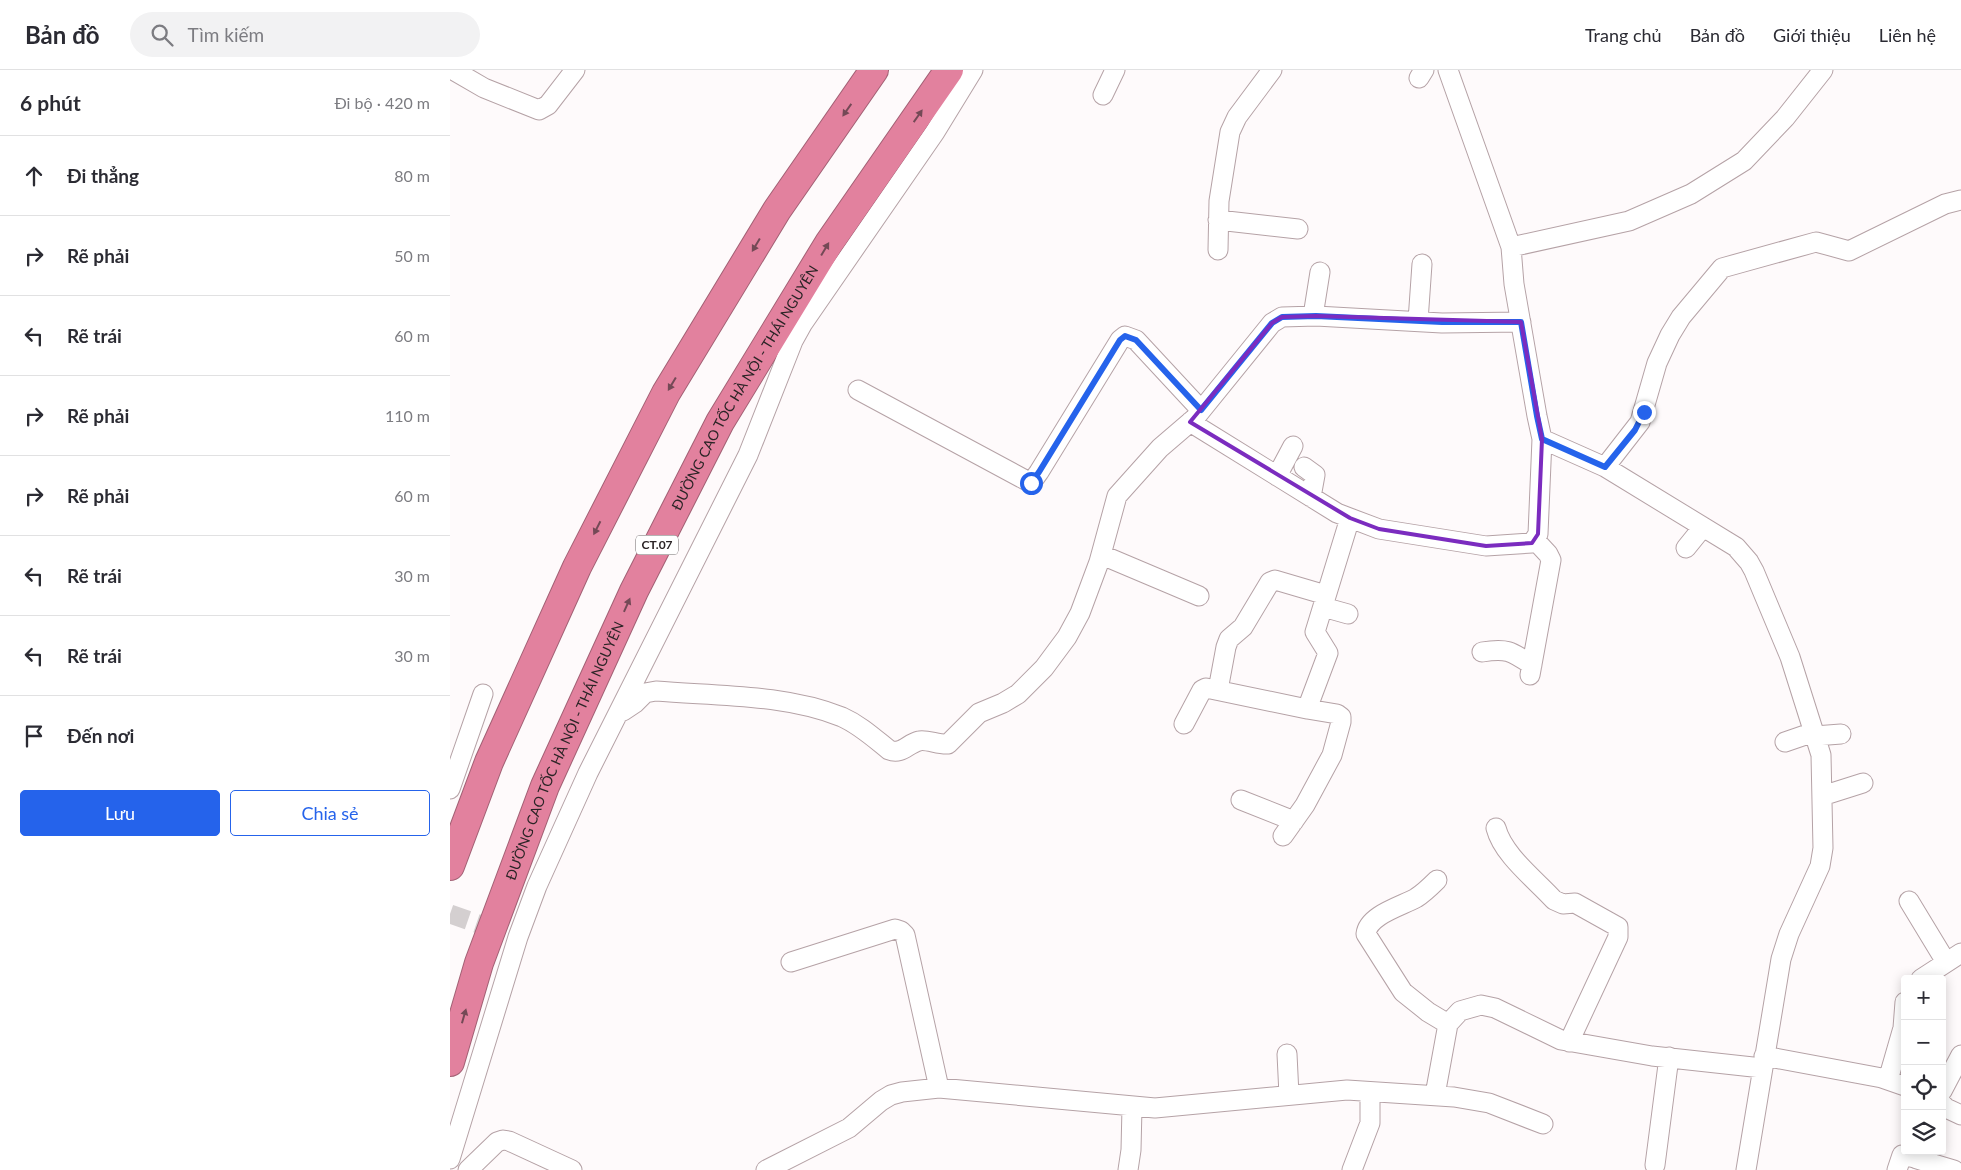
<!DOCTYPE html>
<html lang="vi">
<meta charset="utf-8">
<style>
body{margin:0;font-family:Lato,sans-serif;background:#f2f2f3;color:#2b2b33}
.controls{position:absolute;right:15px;bottom:15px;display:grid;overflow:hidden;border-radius:5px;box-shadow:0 2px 12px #0003}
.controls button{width:45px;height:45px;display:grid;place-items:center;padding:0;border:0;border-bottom:1px solid #e1e1e2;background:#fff;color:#2b2b33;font:25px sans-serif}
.stop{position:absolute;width:15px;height:15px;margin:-11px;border:4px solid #2563eb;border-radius:50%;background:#fff}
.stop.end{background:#2563eb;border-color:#fff;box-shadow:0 1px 5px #0008}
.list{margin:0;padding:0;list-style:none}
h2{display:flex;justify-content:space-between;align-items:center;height:65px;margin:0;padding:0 20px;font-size:21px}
h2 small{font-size:16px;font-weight:400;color:#7c7c81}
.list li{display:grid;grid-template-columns:32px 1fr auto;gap:15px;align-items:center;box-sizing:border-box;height:80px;padding:0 20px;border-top:1px solid #e1e1e2}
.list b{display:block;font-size:19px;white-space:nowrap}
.list em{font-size:16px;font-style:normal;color:#7c7c81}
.actions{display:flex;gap:10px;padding:15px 20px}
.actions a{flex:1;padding:11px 0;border:1px solid #2563eb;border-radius:5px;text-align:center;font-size:18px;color:#2563eb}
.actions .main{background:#2563eb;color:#fff}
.icon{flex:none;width:28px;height:28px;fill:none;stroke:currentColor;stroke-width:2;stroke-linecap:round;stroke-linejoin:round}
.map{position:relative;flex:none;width:1511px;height:1100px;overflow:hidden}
header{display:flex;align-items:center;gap:30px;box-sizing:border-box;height:70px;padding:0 25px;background:#fff;border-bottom:1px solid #e1e1e2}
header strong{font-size:24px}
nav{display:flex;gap:28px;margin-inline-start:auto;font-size:18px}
.search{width:350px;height:45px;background:#f2f2f3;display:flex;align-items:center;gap:12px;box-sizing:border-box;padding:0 18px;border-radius:28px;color:#7c7c81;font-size:19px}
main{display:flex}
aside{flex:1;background:#fff}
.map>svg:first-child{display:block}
</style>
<header>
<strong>Bản đồ</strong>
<div class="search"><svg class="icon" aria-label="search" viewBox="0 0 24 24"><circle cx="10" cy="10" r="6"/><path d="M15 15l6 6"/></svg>Tìm kiếm</div>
<nav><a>Trang chủ</a><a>Bản đồ</a><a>Giới thiệu</a><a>Liên hệ</a></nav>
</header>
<main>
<aside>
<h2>6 phút<small>Đi bộ · 420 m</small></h2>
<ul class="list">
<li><svg class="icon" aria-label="ahead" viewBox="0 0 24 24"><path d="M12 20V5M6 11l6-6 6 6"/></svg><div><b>Đi thẳng</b></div><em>80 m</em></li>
<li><svg class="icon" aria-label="right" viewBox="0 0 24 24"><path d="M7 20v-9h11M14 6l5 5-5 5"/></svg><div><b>Rẽ phải</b></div><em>50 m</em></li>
<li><svg class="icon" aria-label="left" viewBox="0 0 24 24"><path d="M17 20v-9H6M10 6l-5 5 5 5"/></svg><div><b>Rẽ trái</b></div><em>60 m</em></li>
<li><svg class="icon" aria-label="right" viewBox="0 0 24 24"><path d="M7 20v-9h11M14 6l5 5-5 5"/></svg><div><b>Rẽ phải</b></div><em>110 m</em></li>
<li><svg class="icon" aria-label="right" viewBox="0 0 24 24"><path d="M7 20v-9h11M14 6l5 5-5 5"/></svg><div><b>Rẽ phải</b></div><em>60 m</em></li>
<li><svg class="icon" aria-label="left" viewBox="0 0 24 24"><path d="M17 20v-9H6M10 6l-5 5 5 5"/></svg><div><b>Rẽ trái</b></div><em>30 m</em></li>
<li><svg class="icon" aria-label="left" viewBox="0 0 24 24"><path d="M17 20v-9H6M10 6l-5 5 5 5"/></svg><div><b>Rẽ trái</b></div><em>30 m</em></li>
<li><svg class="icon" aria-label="arrive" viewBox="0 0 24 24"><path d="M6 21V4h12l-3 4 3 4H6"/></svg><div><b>Đến nơi</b></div></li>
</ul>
<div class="actions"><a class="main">Lưu</a><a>Chia sẻ</a></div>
</aside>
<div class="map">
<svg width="1511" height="1100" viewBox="0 0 1511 1100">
<rect width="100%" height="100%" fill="#fefafb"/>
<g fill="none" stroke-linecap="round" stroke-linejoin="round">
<path stroke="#d4cfd0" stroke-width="19" stroke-dasharray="19 9" stroke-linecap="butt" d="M0,844L52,862"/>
<defs>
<path id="minor" d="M3,0L34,18L89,40L98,35L125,0
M998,0L1061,177L1064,214L1087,346L1092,369L1155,397L1286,477L1299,492L1304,501L1340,587L1371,685L1373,778L1370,796L1339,864L1331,889L1296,1100
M969,8L974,0
M653,25L665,0
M768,150L848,159
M1061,177L1179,151L1241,124L1294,91L1335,48L1373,0
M768,180L769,131L780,62L787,47L822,0
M863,246L870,202
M968,251L972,194
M408,320L581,413L589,402L670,270L675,266L686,270L751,340
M740,352L887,443L900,448L929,459L1036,476L1082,473L1088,464L1092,369
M854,397L865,405L861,427
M1155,397L1190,352L1207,293L1220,265L1231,247L1272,198L1366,172L1399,181L1495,134L1511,130
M827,406L843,376
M1236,478L1253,457
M652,485L749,526
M873,537L898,544
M1032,582C1057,578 1061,581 1082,595
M1080,605L1101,490L1098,484L1085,470
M768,620L776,577L779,569L793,557L820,512L825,510L876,525
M173,641L185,633L195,623L206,621C266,626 335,624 392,647C410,655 424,668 439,680C452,685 457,674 469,671C476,669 489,675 498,674L529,643L553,633L568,624L594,598L617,567L630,543L649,492L667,426L710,378L745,348L822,253L832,247L866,246L992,253L1071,252
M734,654L752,620L756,618L857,639
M1365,666L1391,664
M1335,672L1364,662
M0,719L33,624
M1372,726L1413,713
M791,730L844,751
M1046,758C1053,785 1085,809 1104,830L1113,834L1125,833L1168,857V867L1119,972
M833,766L855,735L882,685L891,652V647L887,644L857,639L878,583L865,562L900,448
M987,810C981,816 974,823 966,828C952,836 918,845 916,864L953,922L978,942L998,954
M1459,831L1496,892
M341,892L445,859L451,861L455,865L489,1018
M1471,909L1511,883
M837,984L839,1025
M1314,986L1432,1008L1455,1016
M1438,1010L1453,958L1455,932
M1492,1021L1511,985
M985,1025L998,954L1010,941L1031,935L1045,938L1111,970L1202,986L1312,998
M1492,1034L1496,1038L1511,1045
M1465,1081L1463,1086L1467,1089L1504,1100
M0,1089L68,867L87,816L138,703L298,385L343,271L353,253L485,62L523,0
M1205,1095L1219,987
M18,1100L47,1072L53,1070L59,1071L122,1100
M316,1100L399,1058L431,1031L441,1025L452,1022L489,1018L705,1038L897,1020L1004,1027L1039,1033L1093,1054
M678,1100L681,1080L682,1037
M902,1100L920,1053V1022
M1447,1100L1452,1085L1465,1088"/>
<g id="highway">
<path d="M0,796L39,692L127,497L216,323L327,140L424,0"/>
<path id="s1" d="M0,992L29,893L95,716L184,521L270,352L379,173L499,0"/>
</g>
</defs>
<use href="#minor" stroke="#b5a2a6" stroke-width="21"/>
<use href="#highway" stroke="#a26074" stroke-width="30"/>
<use href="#minor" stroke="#fff" stroke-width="19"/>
<use href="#highway" stroke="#e2819e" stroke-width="28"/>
</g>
<defs><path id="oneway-solid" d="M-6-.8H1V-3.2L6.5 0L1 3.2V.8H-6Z" transform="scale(1.25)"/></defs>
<g fill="#744956">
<use href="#oneway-solid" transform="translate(397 40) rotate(125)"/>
<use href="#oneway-solid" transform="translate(468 46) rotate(-55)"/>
<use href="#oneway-solid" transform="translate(306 175) rotate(121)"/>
<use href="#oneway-solid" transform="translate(375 179) rotate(-59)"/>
<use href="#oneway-solid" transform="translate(222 314) rotate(121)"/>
<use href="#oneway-solid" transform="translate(147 458) rotate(117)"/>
<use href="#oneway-solid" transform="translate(177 535) rotate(-66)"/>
<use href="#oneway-solid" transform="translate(14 946) rotate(-74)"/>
</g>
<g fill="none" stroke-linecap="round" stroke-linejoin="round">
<path stroke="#2563eb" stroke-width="6" d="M581,413L589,402L670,270L675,266L686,270L751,340L822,253L832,247L866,246L992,252H1071L1087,346L1092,369L1155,397L1185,360L1194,342"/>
</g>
<path fill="none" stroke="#7b2cbf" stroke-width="4" stroke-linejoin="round" d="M866,246L1071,252L1092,369L1088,464L1082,473L1036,476L929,459L900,448L740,352L822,253L832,247Z"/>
<g text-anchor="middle" stroke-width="4" stroke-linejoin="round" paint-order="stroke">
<rect fill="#fff" stroke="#6b6667" stroke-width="1" x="186" y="465.5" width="42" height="19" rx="4"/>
<g font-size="12" font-weight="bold" fill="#2b2426">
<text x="207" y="479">CT.07</text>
</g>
<g font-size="14" fill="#2b2426" stroke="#fff">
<text dy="5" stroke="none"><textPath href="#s1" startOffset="738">ĐƯỜNG CAO TỐC HÀ NỘI - THÁI NGUYÊN</textPath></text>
<text dy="5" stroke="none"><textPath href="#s1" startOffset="332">ĐƯỜNG CAO TỐC HÀ NỘI - THÁI NGUYÊN</textPath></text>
</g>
</g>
</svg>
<div class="controls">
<button>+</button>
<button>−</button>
<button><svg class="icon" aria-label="locate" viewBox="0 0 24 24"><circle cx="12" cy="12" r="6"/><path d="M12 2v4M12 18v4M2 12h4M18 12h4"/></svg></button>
<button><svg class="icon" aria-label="layers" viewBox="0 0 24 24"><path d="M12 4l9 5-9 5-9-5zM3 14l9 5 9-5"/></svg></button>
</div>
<div class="stop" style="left:581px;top:413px"></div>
<div class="stop end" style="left:1194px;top:342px"></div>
</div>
</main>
